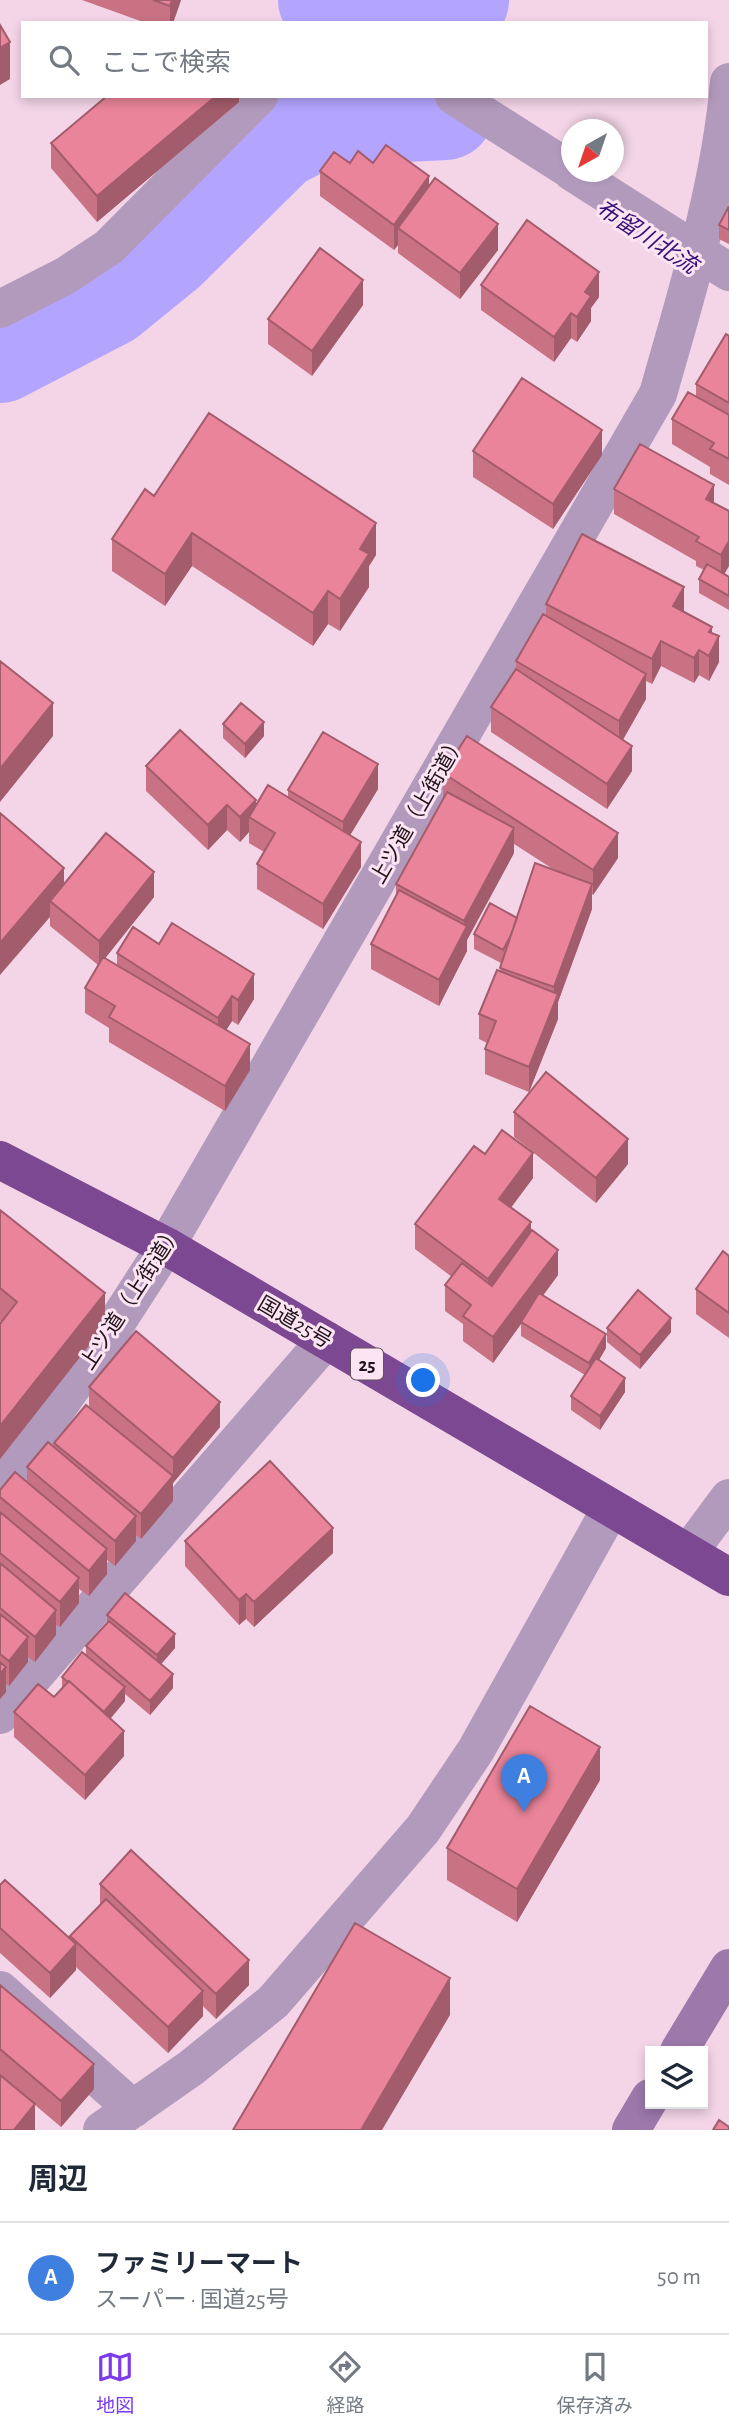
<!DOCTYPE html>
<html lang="ja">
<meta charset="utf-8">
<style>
body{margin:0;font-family:"Alegreya Sans","Noto Sans JP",sans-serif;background:#f6f6f7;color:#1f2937}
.controls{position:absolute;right:21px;bottom:21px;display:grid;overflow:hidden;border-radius:0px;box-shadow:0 4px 10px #0003}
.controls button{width:63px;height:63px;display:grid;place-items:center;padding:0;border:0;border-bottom:2px solid #e0e1e3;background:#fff;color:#1f2937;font:35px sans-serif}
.compass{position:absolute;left:561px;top:119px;width:63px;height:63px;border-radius:50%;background:#fff;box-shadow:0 4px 10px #0003;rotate:220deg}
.you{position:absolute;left:424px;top:1381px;width:24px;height:24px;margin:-18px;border:5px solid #fff;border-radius:50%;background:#1a73e8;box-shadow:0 0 0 10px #1a73e833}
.badge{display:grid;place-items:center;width:46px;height:46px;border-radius:50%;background:#7c3aed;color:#fff;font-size:23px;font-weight:700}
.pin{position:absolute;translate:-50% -58px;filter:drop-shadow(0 2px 4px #0008)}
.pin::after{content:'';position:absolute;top:37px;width:24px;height:21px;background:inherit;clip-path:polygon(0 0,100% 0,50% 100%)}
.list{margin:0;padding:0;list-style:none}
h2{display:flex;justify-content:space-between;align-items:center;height:91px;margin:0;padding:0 28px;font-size:30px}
h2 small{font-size:23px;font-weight:400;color:#747a83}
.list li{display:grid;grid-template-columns:46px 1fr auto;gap:21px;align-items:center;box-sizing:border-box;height:112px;padding:0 28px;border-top:2px solid #e0e1e3}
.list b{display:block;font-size:26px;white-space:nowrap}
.list p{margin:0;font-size:23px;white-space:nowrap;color:#747a83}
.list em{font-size:23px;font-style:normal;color:#747a83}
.icon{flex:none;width:38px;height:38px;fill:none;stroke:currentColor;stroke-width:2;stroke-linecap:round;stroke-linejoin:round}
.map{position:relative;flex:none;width:729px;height:2130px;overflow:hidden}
.search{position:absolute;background:#fff;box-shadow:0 4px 10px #0003;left:21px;right:21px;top:21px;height:77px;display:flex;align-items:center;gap:18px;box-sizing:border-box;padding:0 24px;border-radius:0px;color:#747a83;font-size:26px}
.sheet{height:203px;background:#fff}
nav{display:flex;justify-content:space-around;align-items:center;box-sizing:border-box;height:98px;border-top:2px solid #e0e1e3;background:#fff;font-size:19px;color:#747a83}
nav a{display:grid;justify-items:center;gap:4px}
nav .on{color:#7c3aed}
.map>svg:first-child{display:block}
</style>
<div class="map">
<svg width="729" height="2130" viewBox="0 0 729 2130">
<rect width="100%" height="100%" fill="#f3d5e7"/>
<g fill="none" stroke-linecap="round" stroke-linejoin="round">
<path stroke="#b3a5fe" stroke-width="98" d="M327,0L368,23
M434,23L460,0
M0,354L108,298L167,250L277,141L324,117L445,111"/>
<path stroke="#b29abd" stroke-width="38" d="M454,96L572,171
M572,172L729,272
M0,309L65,276L109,247L259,96
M0,1489L108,1336L166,1246L658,394C687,292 720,187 729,82
M689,1552L729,1498
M0,1715L326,1340
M0,1990L133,2109
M102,2130L191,2068L273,2002L423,1829L476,1750L611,1508"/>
<path stroke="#9c78ab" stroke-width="38" d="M679,2051L729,1968
M631,2130L650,2098"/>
<path stroke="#7d4892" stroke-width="38" d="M0,1160L166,1246L729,1577"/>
</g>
<path fill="#c87284" d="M82,0H181L173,23H146Z
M239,96V102L97,222L51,168V143Z
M350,163H373L429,185L498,250L460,299L398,253V245L394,250L320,196V171Z
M729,206V244L719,239V225Z
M481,285L599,297L591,308V321L577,342L571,338L554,362L481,310Z
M363,305L312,376L268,344V319Z
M729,336V485L710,474V467L672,444V419L696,397V384Z
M473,451L602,455L553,529L473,477Z
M614,489L714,503L725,574L729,577V610L699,593V579L704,570L696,566V561L614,514Z
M154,496L376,555L369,566V587L340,631L328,624L313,646L192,566L165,606L112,571V539Z
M546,604L684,612L712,633L719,662L709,681L699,675L694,683L661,666L652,684L646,681V699L623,740L632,771L607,809L491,732V707L516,670V661L546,616Z
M223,724L264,736L245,758L223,738Z
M146,766L256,807L288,797V790L378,789L350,835L361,867L323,929L257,889V864L264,852L249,843V832L240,842L227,830L208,850L146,791Z
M443,773L618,858L593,895L592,894V909L558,1002V1019L529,1092L485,1074V1049L487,1043L479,1039V1014L500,971L501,963L474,949V934L517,918L556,871L514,844V853L467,940V951L439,1006L371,969V944L396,895V884L443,798Z
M0,813L64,884L154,897L105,958L117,965V953L159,944L254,999L238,1025L232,1021L226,1030L250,1070L225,1111L109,1042V1028L85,1013V988L98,965L50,926V917Z
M514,1112L628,1164L596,1203L514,1137Z
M485,1154L533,1178L511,1207L531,1232L558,1275L543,1295L606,1348L599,1360L625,1392L600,1430L571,1410V1396L585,1375L521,1336V1324L493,1363L463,1341V1324L445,1311V1285L452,1277L415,1249V1224Z
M0,1210L105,1325L0,1459V1324L2,1322L0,1321Z
M729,1256V1338L696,1314V1289Z
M607,1328L671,1332L640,1369L607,1342Z
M89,1387L220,1427L173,1483V1482V1501L141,1539L136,1535V1541L115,1566L107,1560V1574L89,1596L79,1589V1603L60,1627L56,1625V1635L35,1662L28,1657V1662L9,1686L6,1684V1692L0,1699V1490L27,1482V1467L54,1447V1443L89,1407Z
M185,1541L333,1553L254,1627L246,1619L239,1625L185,1566Z
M107,1615L175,1648L161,1664L173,1688L150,1715L125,1694V1701L111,1718L124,1756L85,1800L14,1737V1712L54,1697L62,1688V1677L86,1656V1646L107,1623Z
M600,1780L517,1922L447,1880V1848Z
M100,1884L249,1985L216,2019L203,2006V2016L168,2053L76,1967V1970L50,1998L0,1953V1885L70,1939V1936L100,1905Z
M0,1985L94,2089L61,2127L35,2105V2130H0Z"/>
<path fill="#a35c6c" d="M172,0H181L173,23H170V6Z
M10,42V79L0,85V48Z
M216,96H239V102L97,222V196Z
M429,176V201L398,228V245L394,250V225Z
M498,224V250L460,299V273Z
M599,272V297L591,308V321L577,342V317L585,292Z
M363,280V305L312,376V351Z
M571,313V338L554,362V337Z
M602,430V455L553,529V504Z
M714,485V510L706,499Z
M376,523V555L369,566V587L340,631V599L360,549Z
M192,533V566L165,606V574Z
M729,541V566L721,580V555Z
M684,587V612L673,606Z
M328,591V624L313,646V613Z
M712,627V649L719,636V662L709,681V632Z
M661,641V666L652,684V659Z
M699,650V675L694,683V658Z
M646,674V699L619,746V721Z
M53,703V736L0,802V769Z
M264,722V736L245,758V744Z
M632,746V771L607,809V784Z
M378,764V789L343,847V822Z
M256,800V821L249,817V832L240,842V817Z
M227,805V830L208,850V825Z
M514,828V853L467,940V951L439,1006V980L464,933V921Z
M618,833V858L593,895V870Z
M361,842V867L323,929V904Z
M64,868V900L50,901V917L0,975V943Z
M154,872V897L99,966V941Z
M592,884V909L558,1002V1019L529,1092V1067L554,1004V987Z
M254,974V999L238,1025V1000Z
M232,996V1021L218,1043V1018Z
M250,1044V1070L225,1111V1086Z
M628,1139V1164L596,1203V1178Z
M533,1153V1178L499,1224V1199Z
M531,1222V1248L488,1304V1279Z
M558,1250V1275L523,1323L521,1322V1324L493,1363V1337Z
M105,1293V1325L0,1459V1426Z
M671,1318V1332L640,1369V1355Z
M606,1334V1348L589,1377V1363Z
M625,1378V1392L600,1430V1416Z
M220,1402V1427L173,1483V1458Z
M173,1476V1501L141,1539V1514Z
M136,1516V1541L115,1566V1541Z
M333,1528V1553L254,1627V1602Z
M107,1549V1574L89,1596V1571Z
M79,1578V1603L60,1627V1602Z
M246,1594V1619L239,1625V1600Z
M56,1610V1635L35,1662V1637Z
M175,1634V1648L157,1669V1655Z
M28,1637V1662L9,1686V1661Z
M6,1667V1692L0,1699V1674Z
M173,1674V1688L150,1715V1701Z
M125,1687V1701L104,1726V1712Z
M124,1731V1756L85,1800V1775Z
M600,1747V1780L517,1922V1889Z
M76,1944V1970L50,1998V1973Z
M249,1960V1985L216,2019V1994Z
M450,1978V2015L382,2130H361Z
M203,1991V2016L168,2053V2027Z
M94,2064V2089L61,2127V2101Z
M35,2104V2130H14Z"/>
<path fill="#e9849a" stroke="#a35c6c" stroke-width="2" d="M153,0H172L170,6Z
M0,25L10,42L0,48Z
M107,96H216L97,196L51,143Z
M386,145L429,176L394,225L320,171L334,152L350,163L358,151L373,163Z
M435,178L498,224L460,273L398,228Z
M729,206V230L719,225Z
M527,220L599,272L585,292L591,296L577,317L571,313L554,337L481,285Z
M320,248L363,280L312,351L268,319Z
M726,334L729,336V403L696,384Z
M522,378L602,430L553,504L473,451Z
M688,392L729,415V459L710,449L714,443L672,419Z
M209,413L376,523L360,549L369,554L340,599L328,591L313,613L192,533L165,574L112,539L145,489L154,496Z
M640,444L714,485L706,499L729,511V541L721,555L696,541L699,537L614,489Z
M582,534L684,587L673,606L712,627L709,632L719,636L709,656L699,650L694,658L661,641L652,659L546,604Z
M707,564L729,577V596L699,579Z
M543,614L646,674L619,721L516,661Z
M0,661L53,703L0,769Z
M516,669L632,746L607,784L491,707Z
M241,703L264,722L245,744L223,724Z
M180,730L256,800L240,817L227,805L208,825L146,766Z
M323,732L378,764L343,822L288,790Z
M467,736L618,833L593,870L443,773Z
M268,785L361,842L323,904L257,864L275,833L249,817Z
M447,792L514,828L464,921L396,884Z
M0,813L64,868L0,943Z
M106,833L154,872L99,941L50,901Z
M535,863L592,884L554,987L500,968Z
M399,890L467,926L439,980L371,944Z
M490,903L517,918L510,937L503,950L474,934Z
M172,923L254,974L238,1000L232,996L218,1018L117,953L133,927L159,944Z
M103,957L250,1044L225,1086L109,1017L115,1006L85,988Z
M497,970L558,994L529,1067L485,1049L496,1021L479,1014Z
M546,1072L628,1139L596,1178L514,1112Z
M502,1130L533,1153L499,1199L531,1222L488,1279L415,1224L474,1146L485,1154Z
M0,1210L105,1293L0,1426V1324L17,1302L0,1288Z
M532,1230L558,1250L493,1337L463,1316L471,1305L445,1285L462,1263L492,1286Z
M723,1251L729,1256V1313L696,1289Z
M638,1290L671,1318L640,1355L607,1328Z
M539,1293L606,1334L589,1363L521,1322Z
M136,1331L220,1402L173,1458L89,1387Z
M596,1358L625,1378L600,1416L571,1396Z
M86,1405L173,1476L141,1514L54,1443Z
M48,1442L136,1516L115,1541L27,1467Z
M270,1461L333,1528L254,1602L246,1594L239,1600L185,1541Z
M15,1472L107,1549L89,1571L0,1497V1490Z
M0,1512L79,1578L60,1602L0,1553Z
M0,1563L56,1610L35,1637L0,1608Z
M125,1593L175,1634L157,1655L107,1615Z
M0,1614L28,1637L9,1661L0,1654Z
M109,1621L173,1674L150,1701L86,1646Z
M82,1652L125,1687L104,1712L69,1681L68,1682L62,1677Z
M0,1662L6,1667L0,1674Z
M69,1681L124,1731L85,1775L14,1712L38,1684L54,1697Z
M530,1706L600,1747L517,1889L447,1848Z
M131,1850L249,1960L216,1994L100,1884Z
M5,1880L76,1944L50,1973L0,1928V1885Z
M106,1899L203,1991L168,2027L70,1936Z
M355,1923L450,1978L361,2130H233Z
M0,1985L94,2064L61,2101L0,2049Z
M0,2075L35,2104L14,2130H0Z
M719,2120L729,2127V2130H713Z"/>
<g text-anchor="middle" stroke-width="6" stroke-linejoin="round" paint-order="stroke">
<rect fill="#fce4f2" stroke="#61525b" stroke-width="2" x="351" y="1348.5" width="32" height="31" rx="5"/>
<g font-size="19" font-weight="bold" fill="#1e131a">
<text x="367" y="1371">25</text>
</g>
<g font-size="21" fill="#1e131a" stroke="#fce4f2">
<text transform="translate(418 809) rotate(-60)" y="7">上ツ道（上街道）</text>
<text transform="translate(131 1297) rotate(-57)" y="7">上ツ道（上街道）</text>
<text transform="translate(295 1322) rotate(30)" y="7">国道25号</text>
</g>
<g font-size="23" font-style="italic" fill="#361178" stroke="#fce4f2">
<text transform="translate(647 236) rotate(33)" y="8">布留川北流</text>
</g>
</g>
</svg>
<div class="controls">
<button><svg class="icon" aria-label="layers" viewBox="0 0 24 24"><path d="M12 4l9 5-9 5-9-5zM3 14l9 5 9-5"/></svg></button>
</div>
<svg class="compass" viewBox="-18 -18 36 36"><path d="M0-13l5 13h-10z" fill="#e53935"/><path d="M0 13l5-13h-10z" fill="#747a83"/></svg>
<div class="you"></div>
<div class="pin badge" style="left:524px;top:1812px;background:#3f7fe0">A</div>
<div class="search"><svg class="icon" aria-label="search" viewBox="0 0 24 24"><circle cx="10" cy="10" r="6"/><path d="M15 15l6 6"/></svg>ここで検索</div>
</div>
<section class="sheet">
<h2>周辺<small></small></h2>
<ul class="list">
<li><span class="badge" style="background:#3f7fe0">A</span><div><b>ファミリーマート</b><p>スーパー · 国道25号</p></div><em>50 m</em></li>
</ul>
</section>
<nav>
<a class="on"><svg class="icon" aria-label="map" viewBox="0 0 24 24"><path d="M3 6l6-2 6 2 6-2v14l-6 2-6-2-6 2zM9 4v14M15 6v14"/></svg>地図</a>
<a><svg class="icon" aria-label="directions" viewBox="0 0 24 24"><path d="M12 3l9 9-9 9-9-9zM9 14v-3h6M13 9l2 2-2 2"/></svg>経路</a>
<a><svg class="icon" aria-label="saved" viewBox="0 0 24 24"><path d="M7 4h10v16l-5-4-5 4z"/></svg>保存済み</a>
</nav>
